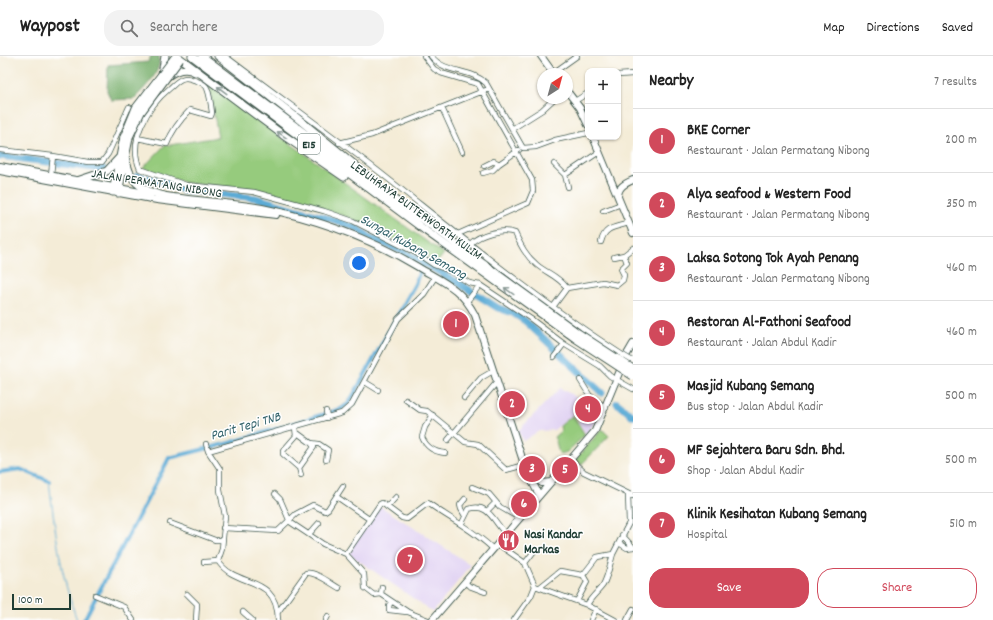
<!DOCTYPE html>
<meta charset="utf-8">
<style>
body{margin:0;font-family:Dekko,sans-serif;background:#f2f2f2;color:#222}
.controls{position:absolute;right:12px;top:12px;display:grid;overflow:hidden;border-radius:8px;box-shadow:0 1px 3px #0004}
.controls button{width:36px;height:36px;display:grid;place-items:center;padding:0;border:0;border-bottom:1px solid #e0e0e0;background:#fff;color:#222;font:20px sans-serif}
.compass{position:absolute;left:537px;top:12px;width:36px;height:36px;border-radius:50%;background:#fff;box-shadow:0 1px 3px #0004;rotate:36deg}
.scale{position:absolute;left:12px;bottom:10px;width:59px;box-sizing:border-box;padding-left:4px;border:2px solid #1f3d34;border-top:0;font-size:11px;line-height:14px;white-space:nowrap;color:#1f3d34;-webkit-text-stroke:3px #fff;paint-order:stroke}
.you{position:absolute;left:359px;top:207px;width:14px;height:14px;margin:-10px;border:3px solid #fff;border-radius:50%;background:#1a73e8;box-shadow:0 0 0 6px #1a73e833}
.badge{display:grid;place-items:center;width:26px;height:26px;border-radius:50%;background:#d1495b;color:#fff;font-size:13px;font-weight:700}
.pin{position:absolute;translate:-50% -50%;border:2px solid #fff;box-shadow:0 1px 4px #0006}
.list{margin:0;padding:0;list-style:none}
h2{display:flex;justify-content:space-between;align-items:center;height:52px;margin:0;padding:0 16px;font-size:17px}
h2 small{font-size:13px;font-weight:400;color:#767676}
.list li{display:grid;grid-template-columns:26px 1fr auto;gap:12px;align-items:center;box-sizing:border-box;height:64px;padding:0 16px;border-top:1px solid #e0e0e0}
.list b{display:block;font-size:15px;white-space:nowrap}
.list p{margin:0;font-size:13px;white-space:nowrap;color:#767676}
.list em{font-size:13px;font-style:normal;color:#767676}
.actions{display:flex;gap:8px;padding:12px 16px}
.actions a{flex:1;padding:9px 0;border:1px solid #d1495b;border-radius:16px;text-align:center;font-size:14px;color:#d1495b}
.actions .main{background:#d1495b;color:#fff}
.icon{flex:none;width:22px;height:22px;fill:none;stroke:currentColor;stroke-width:2;stroke-linecap:round;stroke-linejoin:round}
.map{position:relative;flex:none;width:633px;height:564px;overflow:hidden}
header{display:flex;align-items:center;gap:24px;box-sizing:border-box;height:56px;padding:0 20px;background:#fff;border-bottom:1px solid #e0e0e0}
header strong{font-size:19px}
nav{display:flex;gap:22px;margin-inline-start:auto;font-size:14px}
.search{width:280px;height:36px;background:#f2f2f2;display:flex;align-items:center;gap:10px;box-sizing:border-box;padding:0 14px;border-radius:16px;color:#767676;font-size:15px}
main{display:flex}
aside{flex:1;background:#fff}
.map>svg:first-child{display:block}
</style>
<header>
<strong>Waypost</strong>
<div class="search"><svg class="icon" aria-label="search" viewBox="0 0 24 24"><circle cx="10" cy="10" r="6"/><path d="M15 15l6 6"/></svg>Search here</div>
<nav><a>Map</a><a>Directions</a><a>Saved</a></nav>
</header>
<main>
<div class="map">
<svg width="633" height="564" viewBox="0 0 633 564">
<rect width="100%" height="100%" fill="#fff"/>
<filter id="ink" filterUnits="userSpaceOnUse"><feTurbulence type="fractalNoise" baseFrequency=".025" numOctaves="2"/><feDisplacementMap in="SourceGraphic" scale="8" xChannelSelector="R" yChannelSelector="G"/><feConvolveMatrix kernelMatrix="1 2 1 2 8 2 1 2 1" color-interpolation-filters="sRGB"/></filter>
<filter id="wash" filterUnits="userSpaceOnUse"><feTurbulence type="fractalNoise" baseFrequency=".012" numOctaves="4" result="noise"/><feDisplacementMap in="SourceGraphic" scale="16" xChannelSelector="R" yChannelSelector="G"/><feGaussianBlur stdDeviation="0.9" result="paint"/><feColorMatrix in="noise" values="0 0 0 0 0 0 0 0 0 0 0 0 0 0 0 0 0 1.4 0 .05"/><feComposite in="paint" operator="in"/></filter>
<g filter="url(#wash)">
<rect width="100%" height="100%" fill="#f4ecd7"/>
<path fill="#e2d4f3" d="M560,332L576,341L573,358L554,374L539,375L523,385L518,375Z
M578,356H598L596,366L586,378L578,366L581,363Z
M380,450L471,509L433,556L349,498L355,484Z"/>
<path fill="#96cb7d" stroke="#5a8458" d="M209,29L444,198L437,206L389,180L347,161L294,144L241,132L186,127L143,112L164,90L218,81Z
M573,359L585,379L567,396L560,398C556,392 558,387 554,381L561,375L560,370Z
M602,373L609,380L581,409L575,404Z"/>
<path fill="#78af6c" stroke="#4c7650" d="M151,0H159C162,17 145,31 134,43L111,44L107,35L108,9L148,6Z"/>
<g fill="none" stroke-linecap="round" stroke-linejoin="round">
<path stroke="#5babd5" stroke-width="1" d="M49,425C55,473 60,519 77,564"/>
<path stroke="#5babd5" stroke-width="4" d="M0,416L20,413L49,425
M84,564L169,402L229,387L341,353L349,347L357,333L415,228L423,207"/>
<path stroke="#5babd5" stroke-width="7" d="M0,100L103,113
M137,120L169,127L183,134L256,142L341,166L356,172L371,182L406,197L460,228L498,252L513,257L525,265L602,337
M617,347L633,360"/>
</g>
</g>
<g filter="url(#ink)">
<g fill="none" stroke-linecap="round" stroke-linejoin="round">
<defs>
<path id="minor" d="M225,0C279,41 334,80 387,122C464,183 539,245 621,298
M424,0L434,13L441,17L478,28L532,124L533,135L528,147L458,178
M431,0C445,18 470,12 486,27L523,92L536,91L555,84L588,77
M553,17L577,0
M618,19L633,18
M575,45L588,37
M442,52L462,96
M512,73L542,54L555,42
M137,82L167,88C172,74 180,64 190,54L211,60L212,57C211,49 210,39 207,32C205,28 201,27 197,25C194,24 189,22 186,22C179,22 175,28 170,32C148,50 127,84 140,113L186,129L254,136L324,155L353,165L416,197L434,209L450,215L469,227L480,229L531,263L564,288L600,310L610,320L633,333
M339,87L372,79L486,34
M0,94L53,100L88,106H102L108,98L129,51L136,55
M554,108L565,119
M484,110L494,105L499,108L519,94
M483,117L493,114L499,108
M51,119L53,100
M568,131L565,119L599,96
M603,155L621,148
M601,186C605,170 615,172 629,167
M470,188C480,178 502,172 515,177C521,190 526,200 537,209C548,218 557,219 567,232
M614,201L624,199
M468,244L480,229
M553,251L567,232L603,226L617,229L623,224L624,219L621,213L627,207L624,199L633,192
M554,301L564,288
M580,324L590,340L606,352
M365,326L378,334
M464,342L481,322L493,315
M406,344L420,354L427,355L465,386L478,388L506,414L524,409
M326,355L327,362
M433,359L425,371L422,381C426,391 434,396 445,397
M295,371L296,380L283,395V398L299,412L301,419
M296,376L311,387L314,391L299,412
M448,384L497,326
M311,387L319,388L328,394L326,404
M206,388L208,395L220,413V434L225,460L222,493L218,505C236,533 277,517 278,564
M208,395L342,357L352,348L398,263L424,238L435,221
M570,403L584,416L633,440
M472,431L489,438L500,451L519,462
M275,438L280,443L290,466L323,488L346,498L364,518L365,532L374,539L381,538L382,531
M337,441L369,463
M387,451L396,441
M488,454L496,446
M465,460L461,453L460,449L465,443
M170,467L215,484H222
M462,467L469,453C489,446 494,467 506,478
M223,472L278,475L296,458L313,449L325,455L328,453L343,430
M309,478L319,467
M622,479L633,491
M619,487L627,492L633,491
M498,488L525,507L535,530L531,540L514,564
M346,498L380,448L382,447L402,462L407,463L428,447C450,463 474,474 493,493
M204,506L218,505
M525,507L535,494
M583,519L597,501L613,498L629,467L628,439
M465,526L469,530L485,536
M535,530L587,549L615,564
M540,531L560,515L583,519L587,526L577,545
M187,538L197,548L196,564
M381,538L408,556L428,564
M95,539L124,551L133,564
M392,546L389,549V554L407,556
M587,549C591,541 598,536 603,529C608,520 610,508 613,498
M243,556L252,564
M278,556L306,517C315,515 330,527 339,532
M326,564L328,560
M591,564L596,553
M627,564L633,553"/>
<path id="major" d="M541,0L554,18
M567,35L580,52L588,69
M593,81L633,177
M0,110L151,138
M0,115L157,144L276,159
M160,139C194,145 229,146 262,152C317,163 370,182 418,211C443,226 461,232 475,259L526,414L539,439
M618,141C618,131 624,128 633,124
M530,418L542,427L551,426
M432,564L595,375L626,300L633,288"/>
<path id="highway" d="M177,0L283,79L344,121
M192,0L426,175
M202,0L364,122L430,169
M218,0L296,61L372,123
M162,18L165,0
M168,20C176,14 186,11 195,16
M125,100C129,125 140,134 164,140
M77,125L107,115L119,102
M113,136L124,81
M118,137L129,82"/>
</defs>
<use href="#minor" stroke="#3f574c" stroke-width="6"/>
<use href="#major" stroke="#3f574c" stroke-width="8"/>
<use href="#highway" stroke="#3f574c" stroke-width="9"/>
<use href="#minor" stroke="#fff" stroke-width="4.5"/>
<use href="#major" stroke="#fff" stroke-width="6"/>
<use href="#highway" stroke="#fff" stroke-width="7"/>
<defs>
<path id="minor-bridge" d="M621,298L631,304"/>
<path id="highway-bridge" d="M124,81L136,52L176,0
M129,81L141,56L180,3
M430,169L578,277L633,313
M426,175L575,282L633,320"/>
</defs>
<use href="#minor-bridge" stroke="#3f574c" stroke-width="6" stroke-linecap="butt"/>
<use href="#highway-bridge" stroke="#3f574c" stroke-width="9" stroke-linecap="butt"/>
<use href="#minor-bridge" stroke="#fff" stroke-width="4.5"/>
<use href="#highway-bridge" stroke="#fff" stroke-width="7"/>
</g>
<defs><path id="oneway-shaft" d="M-6 0H5M1.5-3L5.5 0L1.5 3" fill="none" stroke-width="1.6" stroke-linecap="round" stroke-linejoin="round"/></defs>
<g stroke="#8f9e9a">
<use href="#oneway-shaft" transform="translate(222 34) rotate(-143)"/>
<use href="#oneway-shaft" transform="translate(282 79) rotate(-145)"/>
<use href="#oneway-shaft" transform="translate(509 235) rotate(-144)"/>
</g>
</g>
<defs>
<symbol id="restaurant-disc" viewBox="-11 -11 22 22"><circle r="9.5" fill="#d1495b" stroke="#fff"/><path d="M-5-6h1v4h1v-4h1v4h1v-4h1v5L-1.5 .5V6h-2V.5L-5-1ZM5-6V6H3V1.5H1.5Q1.5-4 5-6Z" fill="#fff"/></symbol>
</defs>
<g fill-rule="evenodd">
<use href="#restaurant-disc" x="496" y="472" width="25" height="25"/>
</g>
<g text-anchor="middle" stroke-width="3" stroke-linejoin="round" paint-order="stroke">
<rect fill="#fff" stroke="#627771" stroke-width="1" x="298" y="78" width="22" height="20" rx="3"/>
<g font-size="12" font-weight="bold" fill="#1f3d34">
<text x="309" y="92">E15</text>
</g>
<g font-size="13" fill="#1f3d34" stroke="#fff">
<text transform="translate(157 126) rotate(9)" y="5">JALAN PERMATANG NIBONG</text>
<text transform="translate(417 153) rotate(36)" y="5">LEBUHRAYA BUTTERWORTH KULIM</text>
</g>
<g font-size="13" font-weight="bold" fill="#1f3d34" stroke="#fff" text-anchor="start">
<text x="524" y="482">Nasi Kandar<tspan x="524" dy="15">Markas</tspan></text>
</g>
<g font-size="14" font-style="italic" fill="#34646c" stroke="#fff">
<text transform="translate(414 190) rotate(29)" y="5">Sungai Kubang Semang</text>
<text transform="translate(245 369) rotate(-16)" y="5">Parit Tepi TNB</text>
</g>
</g>
</svg>
<div class="controls">
<button>+</button>
<button>−</button>
</div>
<svg class="compass" viewBox="-18 -18 36 36"><path d="M0-13l5 13h-10z" fill="#e53935"/><path d="M0 13l5-13h-10z" fill="#767676"/></svg>
<div class="scale">100 m</div>
<div class="you"></div>
<div class="pin badge" style="left:456px;top:268px">1</div>
<div class="pin badge" style="left:512px;top:348px">2</div>
<div class="pin badge" style="left:532px;top:413px">3</div>
<div class="pin badge" style="left:588px;top:353px">4</div>
<div class="pin badge" style="left:565px;top:414px">5</div>
<div class="pin badge" style="left:524px;top:448px">6</div>
<div class="pin badge" style="left:410px;top:504px">7</div>
</div>
<aside>
<h2>Nearby<small>7 results</small></h2>
<ul class="list">
<li><span class="badge">1</span><div><b>BKE Corner</b><p>Restaurant · Jalan Permatang Nibong</p></div><em>200 m</em></li>
<li><span class="badge">2</span><div><b>Alya seafood &amp; Western Food</b><p>Restaurant · Jalan Permatang Nibong</p></div><em>350 m</em></li>
<li><span class="badge">3</span><div><b>Laksa Sotong Tok Ayah Penang</b><p>Restaurant · Jalan Permatang Nibong</p></div><em>460 m</em></li>
<li><span class="badge">4</span><div><b>Restoran Al-Fathoni Seafood</b><p>Restaurant · Jalan Abdul Kadir</p></div><em>460 m</em></li>
<li><span class="badge">5</span><div><b>Masjid Kubang Semang</b><p>Bus stop · Jalan Abdul Kadir</p></div><em>500 m</em></li>
<li><span class="badge">6</span><div><b>MF Sejahtera Baru Sdn. Bhd.</b><p>Shop · Jalan Abdul Kadir</p></div><em>500 m</em></li>
<li><span class="badge">7</span><div><b>Klinik Kesihatan Kubang Semang</b><p>Hospital</p></div><em>510 m</em></li>
</ul>
<div class="actions"><a class="main">Save</a><a>Share</a></div>
</aside>
</main>
